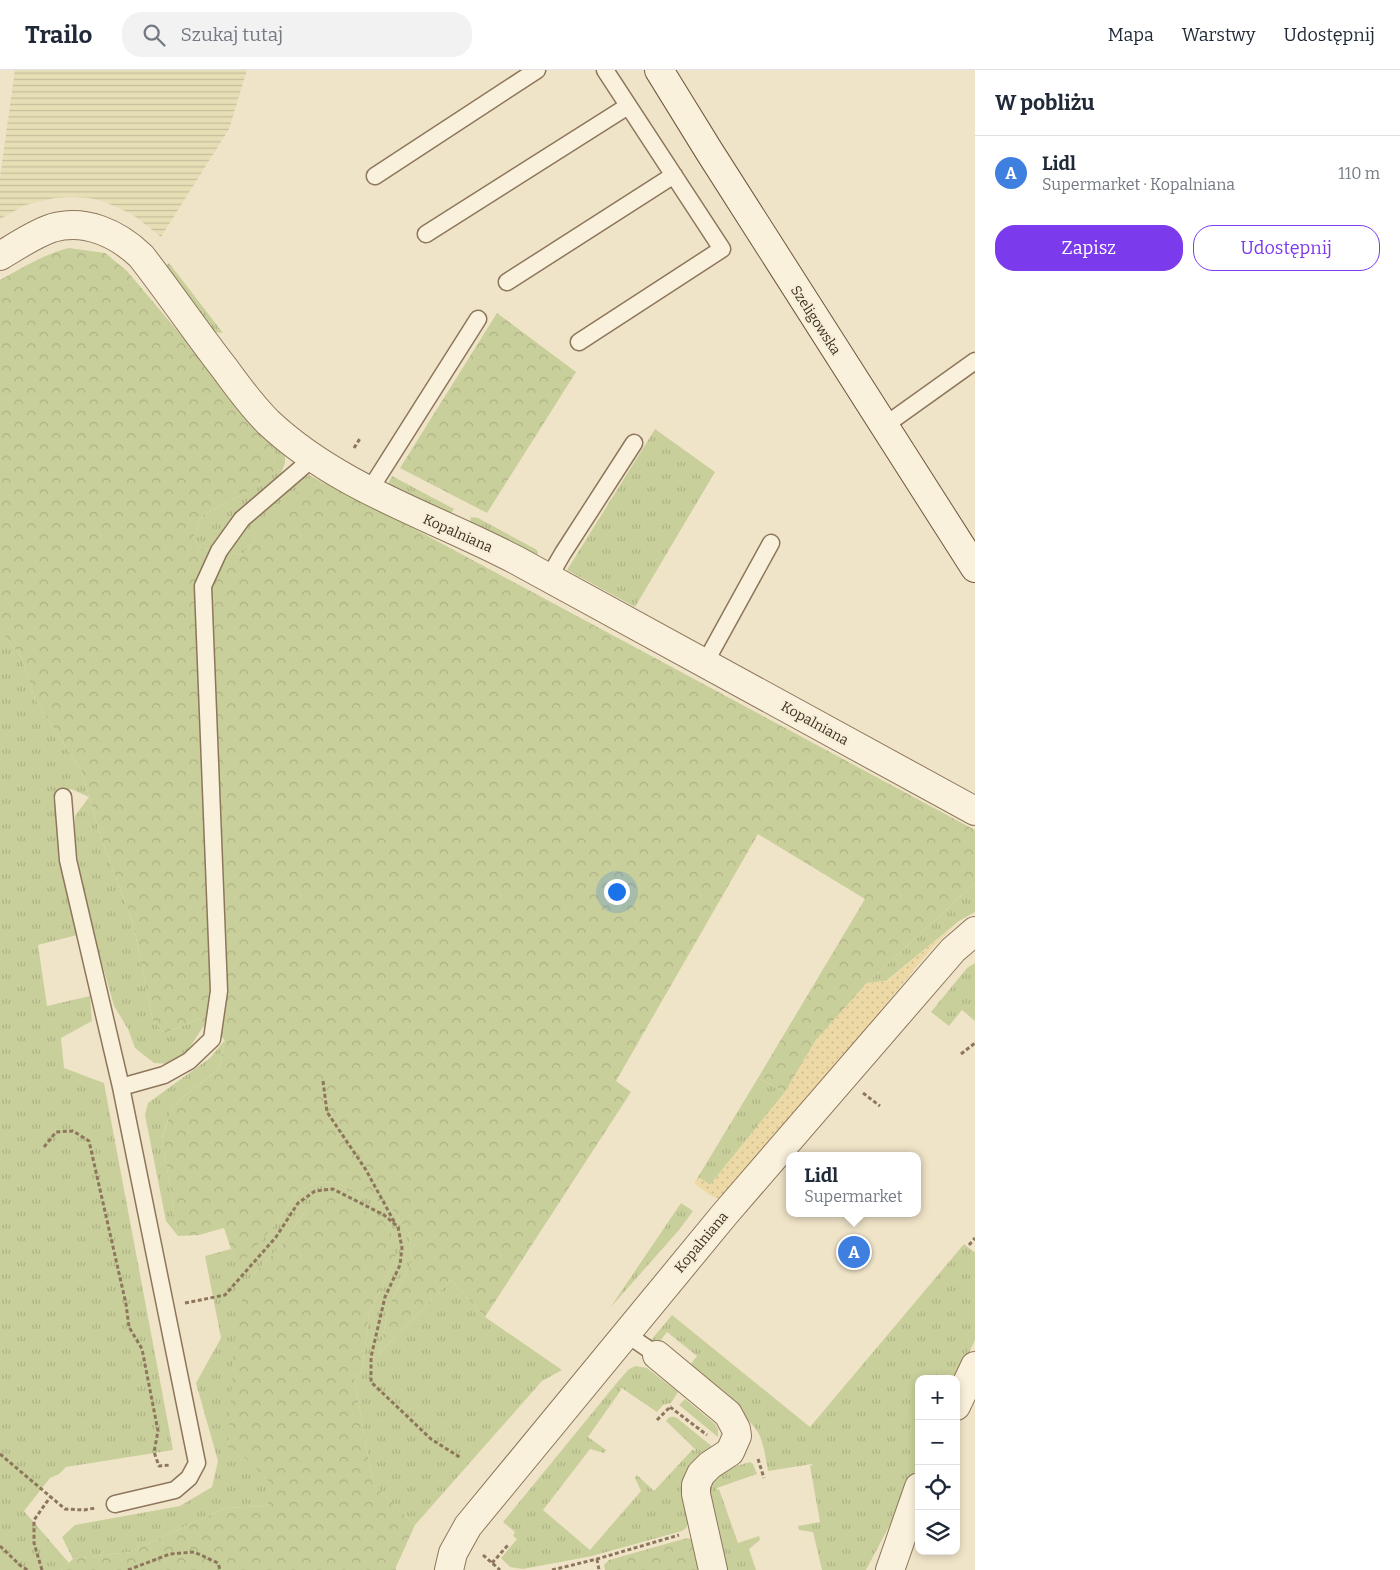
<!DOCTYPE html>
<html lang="pl">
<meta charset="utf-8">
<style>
body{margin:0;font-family:Bitter,serif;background:#f2f2f3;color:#1f2937}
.controls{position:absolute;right:15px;bottom:15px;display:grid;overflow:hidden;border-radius:10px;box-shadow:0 2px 8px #0003}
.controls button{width:45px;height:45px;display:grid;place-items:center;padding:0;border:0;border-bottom:1px solid #e0e1e3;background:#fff;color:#1f2937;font:25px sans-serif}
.you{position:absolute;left:616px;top:821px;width:18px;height:18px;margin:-12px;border:4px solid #fff;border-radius:50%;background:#1a73e8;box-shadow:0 0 0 8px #1a73e833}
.badge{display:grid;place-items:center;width:32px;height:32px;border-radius:50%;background:#7c3aed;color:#fff;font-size:16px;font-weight:700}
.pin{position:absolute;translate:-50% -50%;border:2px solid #fff;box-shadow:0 1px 5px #0006}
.popup{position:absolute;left:786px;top:1082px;width:135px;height:65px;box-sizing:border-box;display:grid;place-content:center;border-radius:10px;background:#fff;filter:drop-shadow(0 1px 4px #0005);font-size:16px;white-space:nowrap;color:#747a83}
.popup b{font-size:19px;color:#1f2937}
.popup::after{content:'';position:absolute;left:50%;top:100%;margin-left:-10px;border:10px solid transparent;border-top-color:#fff}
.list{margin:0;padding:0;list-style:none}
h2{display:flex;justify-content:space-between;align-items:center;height:65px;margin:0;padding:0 20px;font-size:21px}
h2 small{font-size:16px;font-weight:400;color:#747a83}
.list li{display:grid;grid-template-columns:32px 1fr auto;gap:15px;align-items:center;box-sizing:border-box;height:75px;padding:0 20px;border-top:1px solid #e0e1e3}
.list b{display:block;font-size:19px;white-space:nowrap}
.list p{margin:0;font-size:16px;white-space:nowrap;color:#747a83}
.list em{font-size:16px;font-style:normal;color:#747a83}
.actions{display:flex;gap:10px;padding:15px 20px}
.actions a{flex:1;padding:11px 0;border:1px solid #7c3aed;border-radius:20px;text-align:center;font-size:18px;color:#7c3aed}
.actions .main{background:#7c3aed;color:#fff}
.icon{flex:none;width:28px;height:28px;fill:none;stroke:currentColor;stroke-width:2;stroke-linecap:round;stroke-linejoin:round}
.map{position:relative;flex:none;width:975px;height:1500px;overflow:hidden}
header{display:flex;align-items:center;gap:30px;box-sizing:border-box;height:70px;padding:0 25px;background:#fff;border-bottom:1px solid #e0e1e3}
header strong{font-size:24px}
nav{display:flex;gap:28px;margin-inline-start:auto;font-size:18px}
.search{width:350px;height:45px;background:#f2f2f3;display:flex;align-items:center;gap:12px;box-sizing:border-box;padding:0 18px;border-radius:20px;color:#747a83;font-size:19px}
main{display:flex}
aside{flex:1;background:#fff}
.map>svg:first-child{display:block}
</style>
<header>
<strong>Trailo</strong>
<div class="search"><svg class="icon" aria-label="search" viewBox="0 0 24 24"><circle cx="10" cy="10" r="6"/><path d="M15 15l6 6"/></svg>Szukaj tutaj</div>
<nav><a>Mapa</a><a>Warstwy</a><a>Udostępnij</a></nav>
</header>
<main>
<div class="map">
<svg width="975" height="1500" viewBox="0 0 975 1500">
<defs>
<pattern id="farmland-rules" width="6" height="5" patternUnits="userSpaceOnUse" patternTransform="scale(1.25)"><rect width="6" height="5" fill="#e6deb5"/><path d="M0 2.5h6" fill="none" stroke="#c6bf9b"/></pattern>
<pattern id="grass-tufts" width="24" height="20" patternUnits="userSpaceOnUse" patternTransform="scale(1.25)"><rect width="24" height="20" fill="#c9cf9b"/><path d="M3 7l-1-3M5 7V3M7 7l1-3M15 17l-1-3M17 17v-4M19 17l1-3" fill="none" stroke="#aeb285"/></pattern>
<pattern id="forest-crowns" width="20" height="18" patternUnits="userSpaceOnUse" patternTransform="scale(1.25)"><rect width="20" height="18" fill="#c9cf9b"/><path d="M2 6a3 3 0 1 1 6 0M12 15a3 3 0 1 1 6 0" fill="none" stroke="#aeb285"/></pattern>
<pattern id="sand-dots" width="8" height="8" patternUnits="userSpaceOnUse" patternTransform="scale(1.25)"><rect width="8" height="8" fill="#ecd9a5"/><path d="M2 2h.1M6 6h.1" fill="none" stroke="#cbbb8e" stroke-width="1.8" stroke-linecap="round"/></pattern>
</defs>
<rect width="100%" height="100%" fill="#f0e4c8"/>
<path fill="url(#farmland-rules)" d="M15,0H247L229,59L161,167L132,144L103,131L88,128L71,127L54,128L42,131L25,135L0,149V107Z"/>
<path fill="url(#grass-tufts)" d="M169,193L223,263L211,262L166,200V196Z
M655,359L715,402L635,537L567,500Z
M272,373L285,386V393L280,406L211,480L200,478L193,468L203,445L245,423L275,391Z
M309,405L324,413L302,418L242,485L228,483L247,455L299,410Z
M392,406L454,439L452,442L449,444L392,421L388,414Z
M471,447L478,448L537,480L538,483L536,487L472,456L470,452Z
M0,561L21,586L35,629L82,702L101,768L133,853L153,951L165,963L199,949L205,954L188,980L169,994L154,993L135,978L128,959L114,936L89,847L75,776V746L89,727L71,719L53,727L77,865L38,875L47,936L90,926L92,951L61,968L64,998L104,1013L173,1380L66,1397L59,1404L50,1408L24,1441L69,1493L61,1500H0Z
M975,813V842L959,851L886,911L867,913Z
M975,893V951L962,940L949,956L931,942L967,898Z
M225,970L219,999L173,1035L162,1067L178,1166L166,1151L145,1045L148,1033L210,988Z
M758,1008L785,1022L710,1115L698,1107Z
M315,1112L337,1113L391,1138L409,1163L412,1192L389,1236L379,1284L451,1210L485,1247L562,1300L542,1311L415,1455L373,1414L354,1307L362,1300L369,1243L396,1188L308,1137L281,1176L247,1211L228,1376L245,1388L275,1416L267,1436L225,1438L130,1482L73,1489L62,1467L75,1455L180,1436L212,1417L218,1391L196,1313L221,1268L205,1186L231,1179L238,1197L272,1158L298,1122Z
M681,1133L693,1141L679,1160L610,1238Z
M964,1174L974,1182L975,1181V1270L956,1311V1309H919V1393L894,1447L866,1500H822L813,1462L799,1460L798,1456L820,1452L810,1396L812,1395V1394L768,1401C766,1390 764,1375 759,1364C748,1344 706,1315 687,1299L697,1286L667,1262L653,1280L647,1275L672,1245L810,1357Z
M635,1296L647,1298L678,1322L671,1333L663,1335L657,1342L620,1317L621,1320L588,1367L606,1380L604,1383L590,1379L543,1440L590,1480L641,1421L635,1408L637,1405L654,1421L693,1379L695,1381L696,1380L666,1351C669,1346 672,1346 677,1348L714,1378C681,1394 680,1406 687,1439C688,1446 690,1452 686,1458L682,1461L592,1486L523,1499L510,1497L501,1488L517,1469L513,1466L515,1462L503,1452L615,1315L628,1300Z
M685,1329L715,1354L718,1359V1367L679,1335Z
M750,1392L753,1394L757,1404L717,1418V1420L719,1419L738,1473L759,1466L760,1470L749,1479L756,1500H722L707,1416L719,1401Z"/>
<path fill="url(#forest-crowns)" d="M69,178L105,183L127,201L272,373L275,391L273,403L245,423L203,445L193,468L200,478L242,485L302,417L324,413L426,465L975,760V813L867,913L816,970L785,1022L758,1008L865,829L758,764L616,1011L631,1022L485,1247L451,1210L379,1284L389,1236L412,1192L409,1163L391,1138L337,1113L315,1112L298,1122L272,1158L238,1198L231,1179L224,1158L199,1165L178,1166L162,1068L173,1035L219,999L225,970L199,949L165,963L153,951L133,853L101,768L82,702L35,629L21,586L0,561V210C22,198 44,184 69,178Z
M497,243L576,302L487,443L400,398Z
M336,1126L383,1151L393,1166L396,1188L369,1243L362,1300L354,1307L373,1414L415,1455L396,1497V1500H61L73,1489L130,1482L225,1438L267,1436L274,1416L245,1388L228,1377L235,1260L247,1211L281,1176L308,1137L318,1129Z
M687,1468L694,1470L701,1500H605L604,1495L609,1490Z"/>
<path fill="url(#sand-dots)" d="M959,851L932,878L729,1125L720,1129L711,1126L694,1113L698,1107L710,1115L785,1022L816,970L867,913L887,911Z"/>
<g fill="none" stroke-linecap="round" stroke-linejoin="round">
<defs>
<path id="lane" d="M375,106L537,0
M426,164L628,36
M507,212L674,105
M579,272L722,179L605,0
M884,356L975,291
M369,421L478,249
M551,509L556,495L563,483L634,373
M705,593L771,473
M63,727L68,790L121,1017L164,1005L189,991L212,969L219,921L203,516L219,481L242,449L313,388
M625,1263L657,1285
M115,1434L175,1420L189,1408L197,1393L121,1017"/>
<path id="street" d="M0,186C17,176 34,164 52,158C85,148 118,164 141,186C170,223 196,262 225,299C238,317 252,336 268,352C338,418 432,446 516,490L975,741
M657,1285L728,1344L736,1359L737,1366L730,1382L710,1395L701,1404L696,1415V1424L713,1500
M956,1336L975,1296
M449,1500L453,1483L468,1456L724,1145L953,880L975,861
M890,1500L919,1417"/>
<path id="secondary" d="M659,0L709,81L975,498"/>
</defs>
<use href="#lane" stroke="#8d765c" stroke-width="19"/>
<use href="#street" stroke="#8d765c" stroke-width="30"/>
<use href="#secondary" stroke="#6f573f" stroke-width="30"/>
<path stroke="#8d765c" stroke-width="3" stroke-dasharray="4 2.5" stroke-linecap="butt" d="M354,378L361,367
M961,984L975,973
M323,1011L327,1042L366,1100L396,1155
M863,1023L880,1036
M44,1077L56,1062L73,1061L89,1071L126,1234L129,1257L142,1279L158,1361L154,1382L159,1396L170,1395
M969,1175L975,1168
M185,1233L225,1225L276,1167L298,1133L315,1121L333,1119L384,1145L398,1157L402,1178L400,1195L385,1227L371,1287V1312L431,1369L461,1388
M670,1337L707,1365
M657,1350L671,1336
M0,1384L65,1439L84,1440L95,1438
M758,1389L764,1408
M0,1476L22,1497L28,1500
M483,1485L500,1500
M597,1489L599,1500
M492,1493L508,1475
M42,1500L34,1473V1450L51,1426
M128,1500L170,1484L194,1482L218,1493L220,1500
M552,1500L597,1489L679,1465"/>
<use href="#lane" stroke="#faf1dc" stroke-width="16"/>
<use href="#street" stroke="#faf1dc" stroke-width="28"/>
<use href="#secondary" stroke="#faf1dc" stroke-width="28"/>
</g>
<g text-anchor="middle" stroke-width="5" stroke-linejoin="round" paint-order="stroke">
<g font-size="14" fill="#3d2e20" stroke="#f7eed8">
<text transform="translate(816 250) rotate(57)" y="5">Szeligowska</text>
<text transform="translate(458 463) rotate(24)" y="5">Kopalniana</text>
<text transform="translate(815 653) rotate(29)" y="5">Kopalniana</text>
<text transform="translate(701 1172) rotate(-50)" y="5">Kopalniana</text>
</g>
</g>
</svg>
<div class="controls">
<button>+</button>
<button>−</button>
<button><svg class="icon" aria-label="locate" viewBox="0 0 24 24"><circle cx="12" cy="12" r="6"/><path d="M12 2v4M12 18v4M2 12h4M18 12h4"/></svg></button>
<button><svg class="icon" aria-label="layers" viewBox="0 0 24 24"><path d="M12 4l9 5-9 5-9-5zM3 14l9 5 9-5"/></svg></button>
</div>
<div class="you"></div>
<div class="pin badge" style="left:854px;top:1182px;background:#3f7fe0">A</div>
<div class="popup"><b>Lidl</b>Supermarket</div>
</div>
<aside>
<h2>W pobliżu<small></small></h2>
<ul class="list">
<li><span class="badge" style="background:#3f7fe0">A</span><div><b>Lidl</b><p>Supermarket · Kopalniana</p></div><em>110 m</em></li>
</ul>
<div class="actions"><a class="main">Zapisz</a><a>Udostępnij</a></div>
</aside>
</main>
